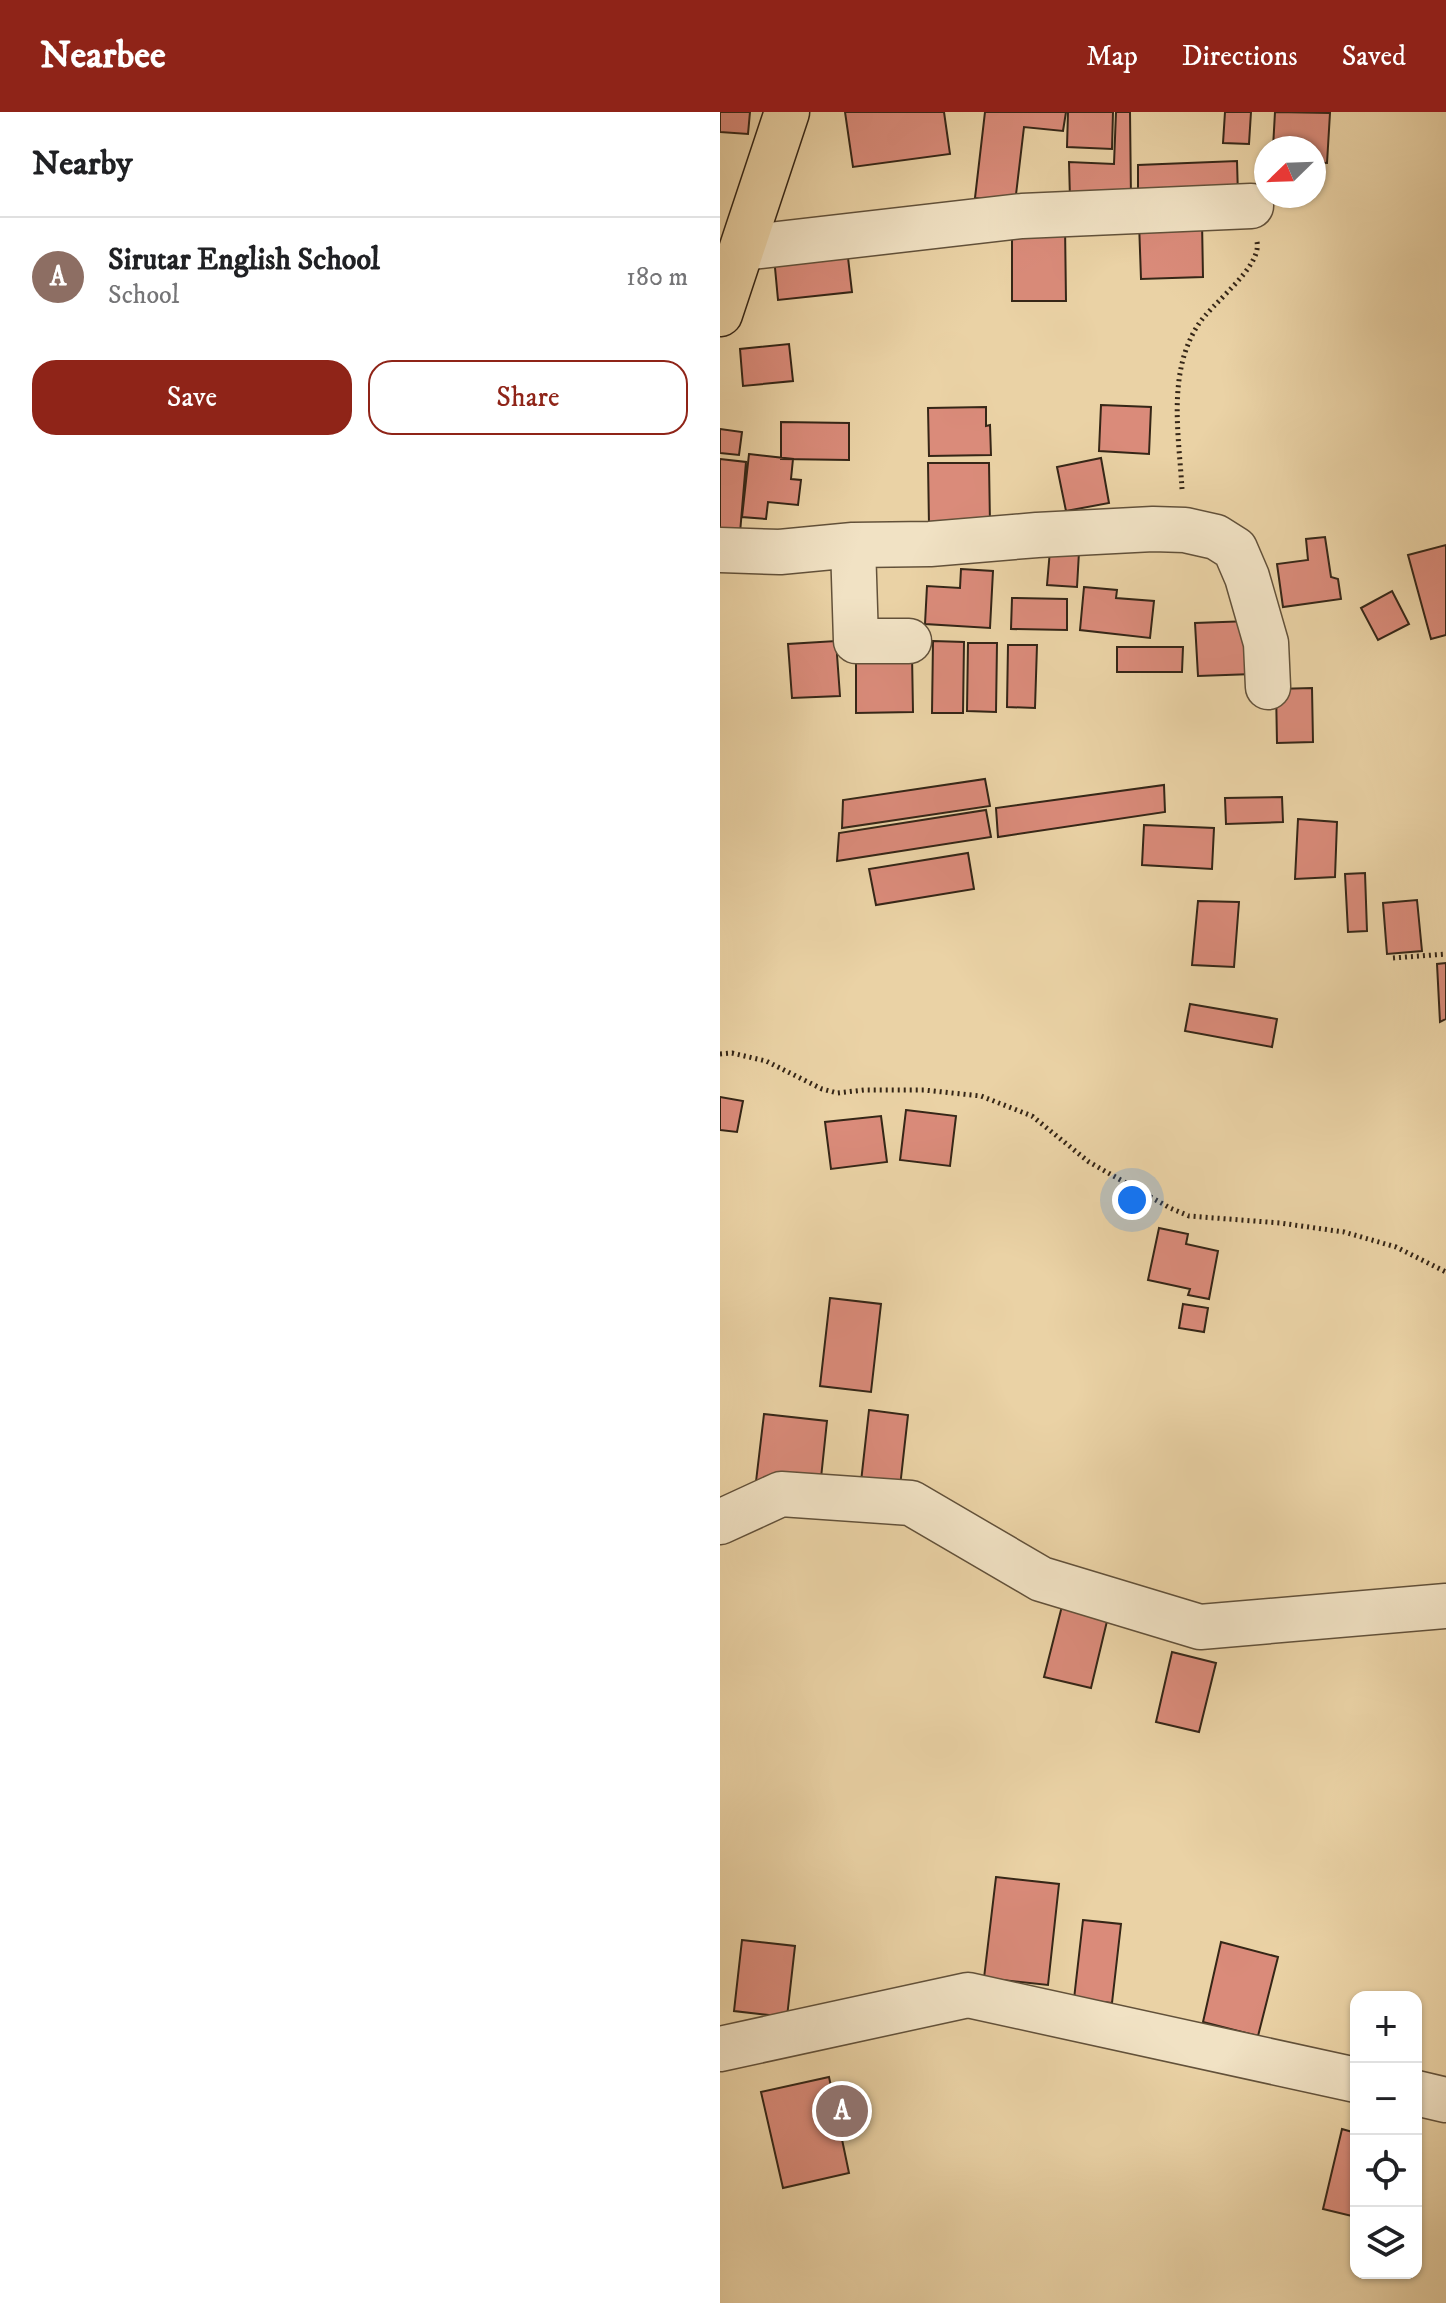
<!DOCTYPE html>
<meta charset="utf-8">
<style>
body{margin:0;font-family:"IM FELL DW Pica",serif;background:#f2f2f2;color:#202124}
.controls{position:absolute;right:24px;bottom:24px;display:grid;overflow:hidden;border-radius:16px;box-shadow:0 2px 6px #0004}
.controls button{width:72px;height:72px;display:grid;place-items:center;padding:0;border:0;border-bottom:2px solid #e0e0e0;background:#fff;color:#202124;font:40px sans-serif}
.compass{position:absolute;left:534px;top:24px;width:72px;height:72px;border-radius:50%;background:#fff;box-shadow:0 2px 6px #0004;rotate:247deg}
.you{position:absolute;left:412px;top:1088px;width:28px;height:28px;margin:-20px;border:6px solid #fff;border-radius:50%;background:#1a73e8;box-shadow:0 0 0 12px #1a73e833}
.badge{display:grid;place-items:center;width:52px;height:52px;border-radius:50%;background:#8f2418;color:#fff;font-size:26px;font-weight:700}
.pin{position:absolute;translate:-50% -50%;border:4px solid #fff;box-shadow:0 2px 8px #0006}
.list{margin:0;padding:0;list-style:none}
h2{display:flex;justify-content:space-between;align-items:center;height:104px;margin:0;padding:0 32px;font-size:34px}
h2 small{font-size:26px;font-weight:400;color:#757577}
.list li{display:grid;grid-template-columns:52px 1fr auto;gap:24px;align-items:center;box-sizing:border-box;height:120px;padding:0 32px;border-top:2px solid #e0e0e0}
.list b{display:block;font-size:30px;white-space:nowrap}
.list p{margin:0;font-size:26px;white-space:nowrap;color:#757577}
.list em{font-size:26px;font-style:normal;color:#757577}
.actions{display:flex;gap:16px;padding:24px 32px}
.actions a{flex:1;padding:18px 0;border:2px solid #8f2418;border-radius:24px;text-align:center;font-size:28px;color:#8f2418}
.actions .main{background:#8f2418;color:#fff}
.icon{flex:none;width:44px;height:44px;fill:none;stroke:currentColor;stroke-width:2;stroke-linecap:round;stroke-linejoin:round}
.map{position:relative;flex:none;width:726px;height:2191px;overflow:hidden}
header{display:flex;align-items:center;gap:48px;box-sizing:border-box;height:112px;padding:0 40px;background:#8f2418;color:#fff}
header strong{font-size:38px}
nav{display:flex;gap:44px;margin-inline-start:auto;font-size:28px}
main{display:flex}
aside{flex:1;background:#fff}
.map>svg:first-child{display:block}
</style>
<header>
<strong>Nearbee</strong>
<nav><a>Map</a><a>Directions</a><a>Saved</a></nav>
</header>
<main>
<aside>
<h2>Nearby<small></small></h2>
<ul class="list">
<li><span class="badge" style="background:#8d6e63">A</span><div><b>Sirutar English School</b><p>School</p></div><em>180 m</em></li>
</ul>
<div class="actions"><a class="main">Save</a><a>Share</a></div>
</aside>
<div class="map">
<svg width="726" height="2191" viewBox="0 0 726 2191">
<rect width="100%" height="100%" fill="#ead2a5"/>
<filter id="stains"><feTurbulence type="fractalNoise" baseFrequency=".0025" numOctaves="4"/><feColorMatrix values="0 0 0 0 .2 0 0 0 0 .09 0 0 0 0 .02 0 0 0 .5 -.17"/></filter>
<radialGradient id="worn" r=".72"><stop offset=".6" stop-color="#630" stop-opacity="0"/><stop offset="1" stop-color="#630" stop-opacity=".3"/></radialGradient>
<path fill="#da8b7a" stroke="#352617" stroke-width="2" d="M0,0H30L28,22L0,20Z
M125,0H224L230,42L133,55Z
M265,0H346L343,19L304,15L295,91L255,86Z
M348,0H393L392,37L347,35Z
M396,0H410L411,87L350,86L349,50L394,52Z
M505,0H531L529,32L503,31Z
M555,0L610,1L607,51L594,50V36H553Z
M517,49L518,84L418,89V53Z
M482,109L483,165L421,167L419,110Z
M345,113L346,189H292V120Z
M127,137L132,180L58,188L54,145Z
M69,232L73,269L23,274L20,237Z
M381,293L431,295L429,342L379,339Z
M266,295V314L270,313L271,343L209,344L208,296Z
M61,310L129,311V348L61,347Z
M0,317L22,320L19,343L0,341Z
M29,342L73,347L71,367L81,368L78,393L48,390L46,407L22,405Z
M381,346L389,391L346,399L337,355Z
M0,347L26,350L20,421L0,419Z
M208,351H269L270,412L209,413Z
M605,425L611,465L618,467L621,487L563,495L557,452L588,448L586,427Z
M726,433V523L711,527L688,443Z
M330,438L359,440L357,475L327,473Z
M241,457L273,459L270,516L205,512L207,474L240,476Z
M364,475L397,478L396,486L434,489L430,526L360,518Z
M672,479L689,512L658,528L641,496Z
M292,486L347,487V518L291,517Z
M530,509L533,562L478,564L475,511Z
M116,529L120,584L72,586L68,532Z
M213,529L244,530L243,601H212Z
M248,531H277L276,600L247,599Z
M288,533H317L315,596L287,595Z
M397,535H463L462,560H397Z
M192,542L193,600L136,601V543Z
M592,576L593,630L557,631L556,577Z
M265,667L270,694L122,716L123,688Z
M444,673L445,700L278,725L276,696Z
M562,685L563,710L506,712L505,686Z
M266,698L271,725L117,749L119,721Z
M578,707L617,710L615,765L575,767Z
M424,713L494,716L492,757L422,753Z
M248,741L254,777L156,793L149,757Z
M645,761L647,819L628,820L625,762Z
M697,788L702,839L667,842L663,791Z
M478,789L519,790L514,855L472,853Z
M726,851V907L720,910L717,852Z
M470,892L557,907L552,935L465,919Z
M0,985L23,989L17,1020L0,1018Z
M186,998L236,1004L230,1054L180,1048Z
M161,1004L167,1050L111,1057L105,1010Z
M439,1116L468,1122L466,1132L498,1139L489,1187L468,1183L470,1177L428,1168Z
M110,1186L161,1192L151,1280L100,1274Z
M463,1192L488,1196L484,1220L459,1216Z
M149,1298L188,1303L180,1375L141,1370Z
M44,1302L107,1309L99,1385L35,1378Z
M342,1494L388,1505L371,1576L324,1565Z
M452,1540L496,1551L479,1620L436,1610Z
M276,1765L339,1772L328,1873L264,1866Z
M363,1808L401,1812L392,1891L354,1887Z
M22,1828L75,1834L67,1905L14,1899Z
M501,1830L558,1845L538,1924L483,1910Z
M109,1965L129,2061L63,2076L41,1980Z
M622,2017L636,2021V2105L603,2097Z"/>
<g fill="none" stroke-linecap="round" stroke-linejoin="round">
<defs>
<path id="minor" d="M23,136L302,104L531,94
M133,433L136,529H189
M0,438L60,440L133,433L210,432L317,423L433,417L465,418L496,425L515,437L527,465L546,531L548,575
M0,1410L61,1382L191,1391L321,1467L480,1515L726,1494
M0,1937L248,1883L636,1968
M696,1981L726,1988"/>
<path id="major" d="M0,202L67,0"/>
</defs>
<use href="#minor" stroke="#62513a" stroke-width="47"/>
<use href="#major" stroke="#352617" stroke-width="47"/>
<path stroke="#352617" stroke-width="5" stroke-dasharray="2 4" stroke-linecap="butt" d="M462,377C459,324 447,261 478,213C492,191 542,155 537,130
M673,846L726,842
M0,942L12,941L46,949L102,977L117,981L144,978H204L261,984L312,1004L369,1050L450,1096L469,1104L560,1111L624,1120L676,1135L726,1160"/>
<use href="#minor" stroke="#f1e2c4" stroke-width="44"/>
<use href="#major" stroke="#ead2a5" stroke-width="44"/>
</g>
<rect width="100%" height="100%" filter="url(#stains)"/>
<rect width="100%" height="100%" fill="url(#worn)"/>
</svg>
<div class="controls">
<button>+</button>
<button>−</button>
<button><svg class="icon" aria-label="locate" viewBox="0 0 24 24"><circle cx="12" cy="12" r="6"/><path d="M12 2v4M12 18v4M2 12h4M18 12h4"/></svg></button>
<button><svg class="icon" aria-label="layers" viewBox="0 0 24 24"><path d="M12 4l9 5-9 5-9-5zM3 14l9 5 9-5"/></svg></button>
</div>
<svg class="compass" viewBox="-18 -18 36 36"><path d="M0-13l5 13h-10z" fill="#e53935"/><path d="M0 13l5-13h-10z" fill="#757577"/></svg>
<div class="you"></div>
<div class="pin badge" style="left:122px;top:1999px;background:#8d6e63">A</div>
</div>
</main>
